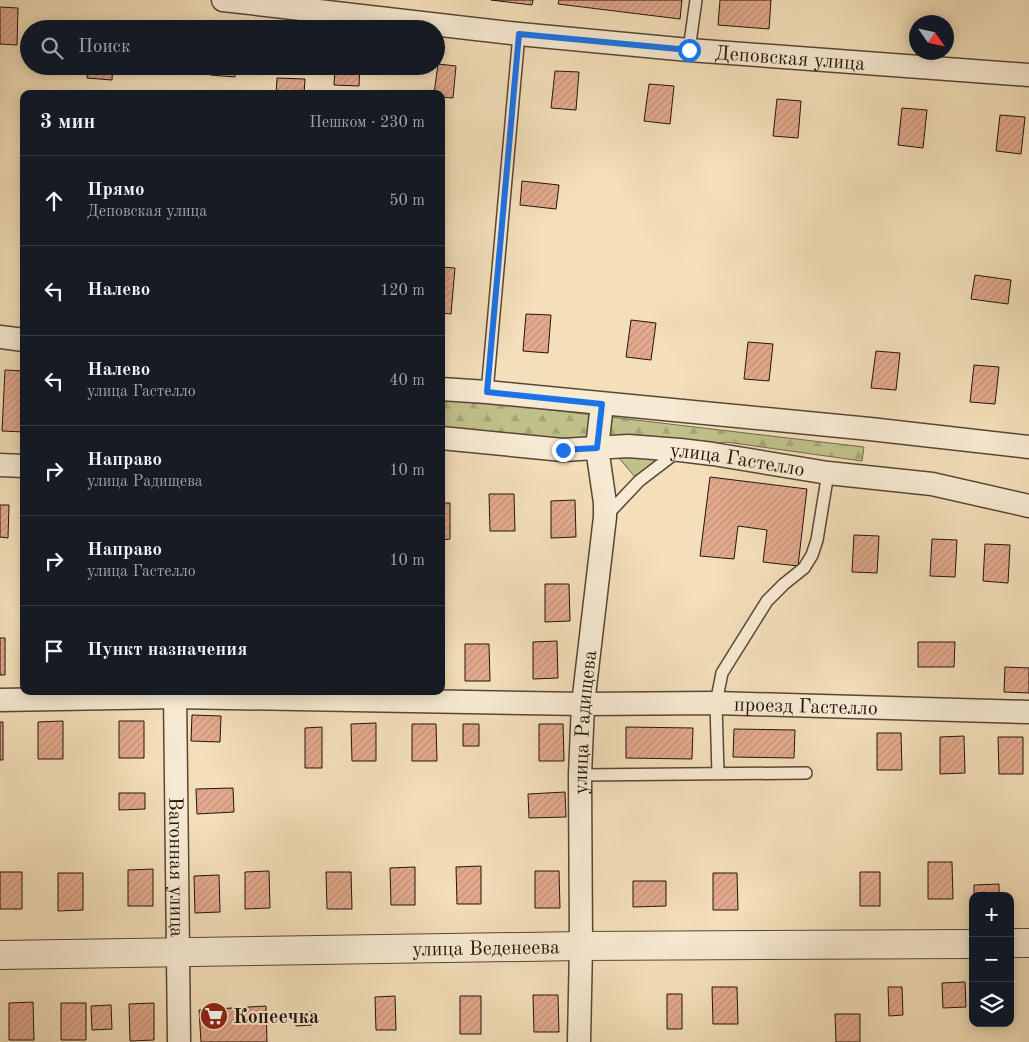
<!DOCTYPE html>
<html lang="ru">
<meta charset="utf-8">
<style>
body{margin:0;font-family:"Old Standard TT",serif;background:#20242c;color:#f1f3f6}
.controls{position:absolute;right:15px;bottom:15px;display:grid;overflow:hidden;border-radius:10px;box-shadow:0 2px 12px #0003}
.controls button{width:45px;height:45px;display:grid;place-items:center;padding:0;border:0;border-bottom:1px solid #363941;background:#171b24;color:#f1f3f6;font:25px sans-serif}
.compass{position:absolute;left:909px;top:15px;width:45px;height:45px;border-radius:50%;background:#171b24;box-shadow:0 2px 12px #0003;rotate:124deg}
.stop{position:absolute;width:15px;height:15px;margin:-11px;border:4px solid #1a73e8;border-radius:50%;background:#fff}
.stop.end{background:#1a73e8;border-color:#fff;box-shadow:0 1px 5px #0008}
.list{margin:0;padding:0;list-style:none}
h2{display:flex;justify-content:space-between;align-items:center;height:65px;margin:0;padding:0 20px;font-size:21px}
h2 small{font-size:16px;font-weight:400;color:#9ea1a6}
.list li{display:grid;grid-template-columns:32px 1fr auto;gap:15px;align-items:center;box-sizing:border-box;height:90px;padding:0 20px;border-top:1px solid #363941}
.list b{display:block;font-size:19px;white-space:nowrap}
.list p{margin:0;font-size:16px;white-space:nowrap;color:#9ea1a6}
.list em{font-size:16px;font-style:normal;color:#9ea1a6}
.icon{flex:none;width:28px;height:28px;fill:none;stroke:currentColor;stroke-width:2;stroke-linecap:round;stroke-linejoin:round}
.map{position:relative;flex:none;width:1029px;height:1042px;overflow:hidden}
.search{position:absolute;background:#171b24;box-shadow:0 2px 12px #0003;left:20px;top:20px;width:425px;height:55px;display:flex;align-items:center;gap:12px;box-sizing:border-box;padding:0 18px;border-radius:28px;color:#9ea1a6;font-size:19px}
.panel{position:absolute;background:#171b24;box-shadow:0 2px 12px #0003;left:20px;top:90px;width:425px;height:605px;border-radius:10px}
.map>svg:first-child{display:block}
</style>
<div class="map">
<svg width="1029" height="1042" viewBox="0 0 1029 1042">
<defs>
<pattern id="forest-firs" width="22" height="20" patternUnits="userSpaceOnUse" patternTransform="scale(1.25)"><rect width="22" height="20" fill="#c0c08b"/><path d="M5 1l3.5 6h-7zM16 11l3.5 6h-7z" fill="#a5a477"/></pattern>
<pattern id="building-hatch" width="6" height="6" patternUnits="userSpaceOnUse" patternTransform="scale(1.25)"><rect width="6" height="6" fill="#e4aa8e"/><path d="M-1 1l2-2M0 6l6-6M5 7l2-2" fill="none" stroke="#c39179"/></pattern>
</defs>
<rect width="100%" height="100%" fill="#f3dfb9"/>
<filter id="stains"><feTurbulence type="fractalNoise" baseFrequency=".004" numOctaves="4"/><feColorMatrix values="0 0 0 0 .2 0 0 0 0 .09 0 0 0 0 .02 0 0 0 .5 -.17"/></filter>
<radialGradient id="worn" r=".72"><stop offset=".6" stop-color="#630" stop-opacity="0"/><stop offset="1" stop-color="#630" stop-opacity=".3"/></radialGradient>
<path fill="url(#forest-firs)" stroke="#726a4c" d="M441,397L864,447L862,461L726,442L679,449L635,477L609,446L441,427Z"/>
<path fill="url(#building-hatch)" stroke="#25130c" d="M491,0H533L532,5Z
M559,0H682L680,19L558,4Z
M720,0H771L769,29L718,25Z
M0,7L18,8L17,45L0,44Z
M91,21L117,23L116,29H91Z
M438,64L456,66L453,98L441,97V94H434Z
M88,66H113L112,80L87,78Z
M211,66H235V77L210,75Z
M335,66H360L359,86L334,85Z
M555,71L579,72L576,110L551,108Z
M277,78L305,79L304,94H276Z
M649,84L674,86L670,124L644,121Z
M777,99L801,101L798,138L773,136Z
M902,108L927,110L923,148L898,145Z
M1000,115L1025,117L1021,154L996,151Z
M522,181L559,185L556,209L520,205Z
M441,267L455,268L451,314L441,313Z
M975,275L1011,280L1008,304L971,299Z
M526,314L551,315L548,353L523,351Z
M441,319H444L442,344H441Z
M631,320L656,323L651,360L626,357Z
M748,342L773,344L769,381L744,379Z
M876,351L900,353L896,390L871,388Z
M974,365L999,367L995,404L970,402Z
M5,370L24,371V432L2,431Z
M710,477L807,489L798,566L763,562L767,530L738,526L734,559L700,556Z
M489,494H514L515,531H490Z
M575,500L576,537L551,538V501Z
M441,503H450V539L441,540Z
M0,505H9L8,538L0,537Z
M854,535L879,536L877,573L852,572Z
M932,539L957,540L955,577L930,576Z
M985,544L1010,545L1008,583L983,581Z
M545,584H569L570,621L545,622Z
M0,638H5V675H0Z
M557,641L558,678L533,679V642Z
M918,642H955L954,667H918Z
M465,644H489L490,681H465Z
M1005,667L1029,668V693L1004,692Z
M192,715L221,716L220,742L191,741Z
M63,721V759H38V722Z
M119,721H144V758H119Z
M0,722H3V760H0Z
M376,723V761H352L351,724Z
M412,724H436L437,761H412Z
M463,724H479V746H463Z
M539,724H563L564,761H539Z
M322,727V768H305V728Z
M626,727L693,728L692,759L626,758Z
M734,729L795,730L794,758L733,757Z
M877,733H901L902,770H877Z
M964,736L965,773L940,774V737Z
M998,737H1023V774H999Z
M233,788L234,812L197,814L196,789Z
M565,792L566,817L529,818L528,794Z
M119,793H145V809L119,810Z
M928,862H952L953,899H928Z
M481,866V904H457L456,867Z
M415,867V905H391L390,868Z
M153,869V906H128V870Z
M269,871L270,908L245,909V872Z
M535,871H559L560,908H535Z
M0,872H22V909H0Z
M326,872H351L352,909H327Z
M860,872H880V906H860Z
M58,873H83V910L58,911Z
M713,873H737L738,910H713Z
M219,875L220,912L195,913L194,876Z
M633,881H666V906L633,907Z
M999,884V896H974V885Z
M965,982L966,1007L943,1008L942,983Z
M712,987H737L738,1024H713Z
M888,987H902L903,1015L889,1016Z
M667,994H682V1029H667Z
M533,995H558L559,1032H534Z
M395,996L396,1030H376L375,997Z
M460,996H481V1034H460Z
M33,1002L34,1040H9V1003Z
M61,1003H86V1040H61Z
M154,1003V1040L130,1041L129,1004Z
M111,1005L112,1029L92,1030L91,1006Z
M266,1006L267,1042H201L199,1010Z
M312,1012V1025L296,1026L295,1013Z
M835,1014H860V1042H836Z"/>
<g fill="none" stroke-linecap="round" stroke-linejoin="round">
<defs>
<path id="service" d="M689,50L696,0
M487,392L519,34
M606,516L639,481L677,452
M718,774L716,703L722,673L767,601L784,584L804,568L812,555L817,540L828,473
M580,775L806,773"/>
<g id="minor">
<path id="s1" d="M223,0L519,34L689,50L1029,75"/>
<path d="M0,337L24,340"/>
<path d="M441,389L487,392L870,429L1029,447"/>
<path id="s2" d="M441,438L563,450L628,446L680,450L713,454L828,473L932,484L1029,506"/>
<path d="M0,465L24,466"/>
<path id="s3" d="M175,691L179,1042"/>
<path id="s4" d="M0,700L175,697L583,704L716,703L1029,712"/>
<path id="s5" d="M579,1042L581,946L580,775L583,704L605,517V503L597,448L602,404"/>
</g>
<g id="tertiary">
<path d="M1010,943H1029"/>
<path id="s6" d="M0,955L581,946L973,944"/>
</g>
</defs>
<use href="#service" stroke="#584637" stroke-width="14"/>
<use href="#minor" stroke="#584637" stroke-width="25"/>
<use href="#tertiary" stroke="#584637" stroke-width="30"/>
<use href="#service" stroke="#f7ead2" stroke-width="11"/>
<use href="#minor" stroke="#f7ead2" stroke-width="22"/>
<use href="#tertiary" stroke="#f7ead2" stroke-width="28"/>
</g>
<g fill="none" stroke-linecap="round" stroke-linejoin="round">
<path stroke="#1a73e8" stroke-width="6" d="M563,450L597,448L602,404L487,392L519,34L689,50"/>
</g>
<defs>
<symbol id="supermarket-disc" viewBox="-11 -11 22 22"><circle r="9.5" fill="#8f2418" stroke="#f7ead2"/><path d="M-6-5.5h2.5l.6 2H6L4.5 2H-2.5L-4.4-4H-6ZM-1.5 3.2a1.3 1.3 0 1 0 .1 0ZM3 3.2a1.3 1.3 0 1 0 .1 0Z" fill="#fff"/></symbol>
</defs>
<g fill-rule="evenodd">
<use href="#supermarket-disc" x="198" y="1000" width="32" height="32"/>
</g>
<g text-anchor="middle" stroke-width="4" stroke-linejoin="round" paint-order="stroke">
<g font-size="20" fill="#25130c" stroke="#f7ead2">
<text dy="7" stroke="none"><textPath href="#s1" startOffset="570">Деповская улица</textPath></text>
<text dy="7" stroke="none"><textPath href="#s2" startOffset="298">улица Гастелло</textPath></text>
<text dy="7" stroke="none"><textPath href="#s4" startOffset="806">проезд Гастелло</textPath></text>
<text dy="7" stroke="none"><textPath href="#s5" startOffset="320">улица Радищева</textPath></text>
<text dy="7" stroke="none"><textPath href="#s3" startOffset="176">Вагонная улица</textPath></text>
<text dy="7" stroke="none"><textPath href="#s6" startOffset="486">улица Веденеева</textPath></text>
</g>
<g font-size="20" font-weight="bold" fill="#25130c" stroke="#f7ead2" text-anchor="start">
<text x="233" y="1023">Копеечка</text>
</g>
</g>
<rect width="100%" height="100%" filter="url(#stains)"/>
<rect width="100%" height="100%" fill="url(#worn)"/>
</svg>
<div class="controls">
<button>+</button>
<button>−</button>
<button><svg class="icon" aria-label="layers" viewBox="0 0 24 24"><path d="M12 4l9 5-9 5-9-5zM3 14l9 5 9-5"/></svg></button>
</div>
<svg class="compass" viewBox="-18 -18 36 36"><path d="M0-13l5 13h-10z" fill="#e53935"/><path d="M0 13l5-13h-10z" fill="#9ea1a6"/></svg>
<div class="stop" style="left:689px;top:50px"></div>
<div class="stop end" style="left:563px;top:450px"></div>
<div class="search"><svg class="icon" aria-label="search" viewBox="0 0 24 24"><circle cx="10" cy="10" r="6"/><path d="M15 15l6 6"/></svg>Поиск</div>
<section class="panel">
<h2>3 мин<small>Пешком · 230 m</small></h2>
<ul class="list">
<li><svg class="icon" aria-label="ahead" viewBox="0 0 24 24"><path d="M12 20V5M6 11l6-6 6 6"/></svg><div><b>Прямо</b><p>Деповская улица</p></div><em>50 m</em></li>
<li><svg class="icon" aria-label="left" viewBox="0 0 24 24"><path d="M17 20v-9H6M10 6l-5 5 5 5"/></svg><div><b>Налево</b></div><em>120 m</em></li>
<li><svg class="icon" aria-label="left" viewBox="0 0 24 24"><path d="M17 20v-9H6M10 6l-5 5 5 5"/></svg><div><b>Налево</b><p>улица Гастелло</p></div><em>40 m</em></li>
<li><svg class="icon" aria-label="right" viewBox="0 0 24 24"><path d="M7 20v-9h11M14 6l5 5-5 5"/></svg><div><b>Направо</b><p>улица Радищева</p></div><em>10 m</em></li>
<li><svg class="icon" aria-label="right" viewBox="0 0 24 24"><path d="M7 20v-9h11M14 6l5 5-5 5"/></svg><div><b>Направо</b><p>улица Гастелло</p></div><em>10 m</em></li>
<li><svg class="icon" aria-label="arrive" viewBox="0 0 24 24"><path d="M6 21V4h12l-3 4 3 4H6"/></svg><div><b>Пункт назначения</b></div></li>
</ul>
</section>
</div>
